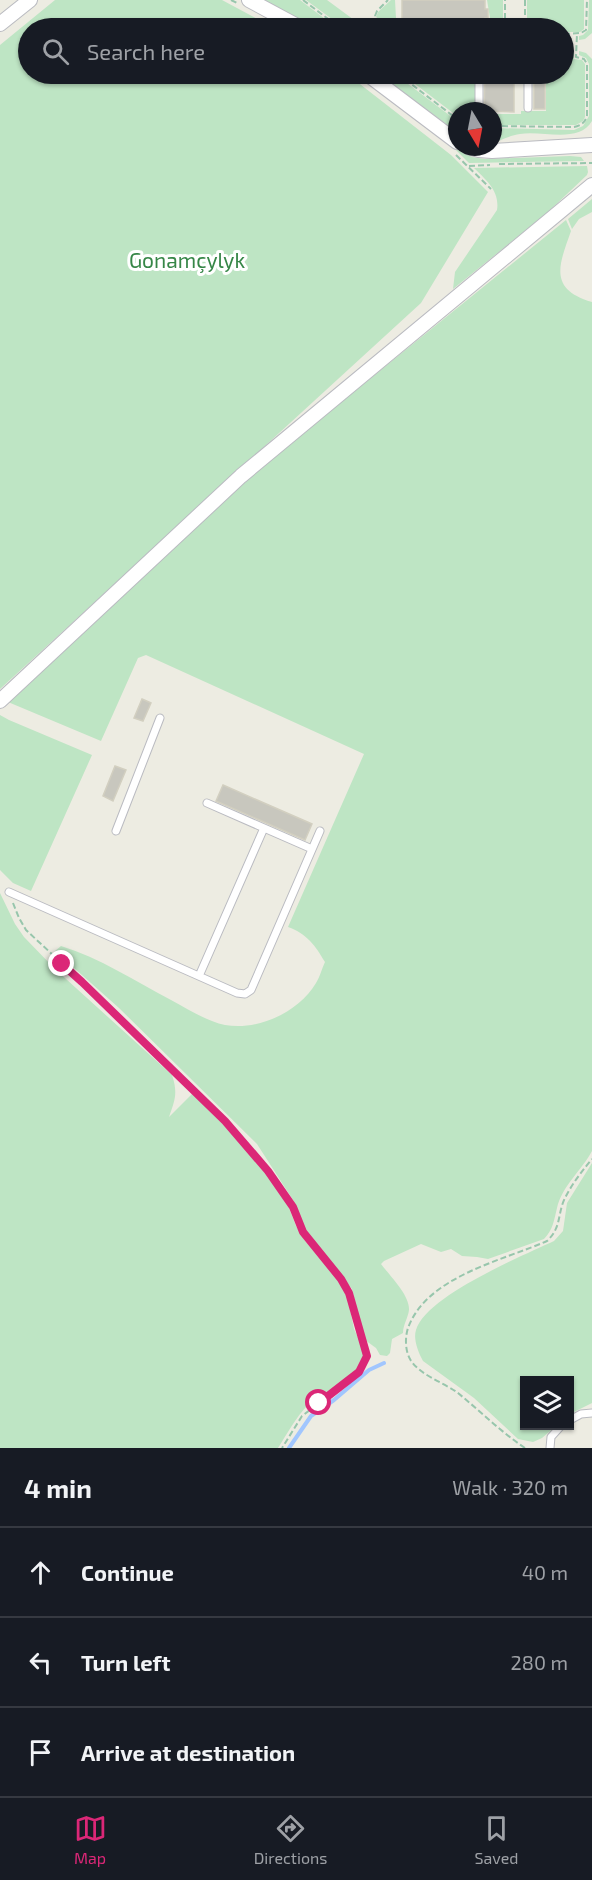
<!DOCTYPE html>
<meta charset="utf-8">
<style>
body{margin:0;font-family:"Exo 2",sans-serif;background:#242831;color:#f1f3f6}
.controls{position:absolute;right:18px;bottom:18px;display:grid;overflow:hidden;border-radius:0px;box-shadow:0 2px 4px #0004}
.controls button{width:54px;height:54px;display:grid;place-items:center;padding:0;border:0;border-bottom:2px solid #363941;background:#171b24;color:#f1f3f6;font:30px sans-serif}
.compass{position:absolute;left:448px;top:102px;width:54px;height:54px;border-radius:50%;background:#171b24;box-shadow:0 2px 4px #0004;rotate:170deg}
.stop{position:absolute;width:18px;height:18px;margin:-14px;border:4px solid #db2777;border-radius:50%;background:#fff}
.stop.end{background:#db2777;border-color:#fff;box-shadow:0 2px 6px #0008}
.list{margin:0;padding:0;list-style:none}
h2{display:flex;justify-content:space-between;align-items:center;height:78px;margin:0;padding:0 24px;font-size:26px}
h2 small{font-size:20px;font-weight:400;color:#9ea1a6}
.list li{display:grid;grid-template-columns:39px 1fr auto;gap:18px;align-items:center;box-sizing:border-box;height:90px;padding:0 24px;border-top:2px solid #363941}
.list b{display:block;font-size:22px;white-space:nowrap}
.list em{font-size:20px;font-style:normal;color:#9ea1a6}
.icon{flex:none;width:33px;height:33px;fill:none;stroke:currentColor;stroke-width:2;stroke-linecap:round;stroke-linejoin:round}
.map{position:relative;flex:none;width:592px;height:1448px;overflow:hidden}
.search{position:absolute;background:#171b24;box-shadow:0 2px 4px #0004;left:18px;right:18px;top:18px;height:66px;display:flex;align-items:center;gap:15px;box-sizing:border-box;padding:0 21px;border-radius:33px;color:#9ea1a6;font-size:22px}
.sheet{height:348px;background:#171b24}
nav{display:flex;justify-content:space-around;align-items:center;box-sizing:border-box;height:84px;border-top:2px solid #363941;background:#171b24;font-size:16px;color:#9ea1a6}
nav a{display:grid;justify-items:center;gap:3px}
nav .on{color:#db2777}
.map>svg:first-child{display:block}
</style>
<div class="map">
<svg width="592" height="1448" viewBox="0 0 592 1448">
<rect width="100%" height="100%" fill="#edece2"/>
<path fill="#bee5c4" d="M55,0H222L274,28H28V74H347L451,155L488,192L421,303L0,689V45Z
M264,0H300L337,28H315Z
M306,0H327L365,28H344Z
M391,0H395L396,18L399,19V28H390L376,17L378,12Z
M487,0H503V28H487V19L490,18Z
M527,0H584V29L580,32H564V28H527Z
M589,0H592V33L585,39L579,40V36L583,35L588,30Z
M564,51H574V59L582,60L585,64V117L583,121L576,125H493V114H521V111H546V74H564Z
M579,51L586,53L592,59V121C579,144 542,130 520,134C511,135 502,140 493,143V128L574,130L583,126L589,116V64L586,58L579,55Z
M379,74H395L457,121V132Z
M402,74H475V111H457V116Z
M454,148L472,157L485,159L570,156L581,157L584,161L469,163Z
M587,166L588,172L587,175L547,213L453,289L455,272L497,210C500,191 486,180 474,168Z
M592,199V212L579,219L572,229L568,219Z
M566,220L571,231C559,265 548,289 592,302V1151C582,1170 562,1186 557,1208C554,1220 553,1230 544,1239L488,1259L477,1257L462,1256L451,1249L441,1252L421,1244L384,1261L381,1264C389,1275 410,1295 409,1310C408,1318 403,1325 403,1333L392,1339L390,1353L387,1356L380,1355L376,1348L365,1340L362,1331L352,1289L305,1230L293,1200L257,1144L119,1008L55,951L61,946C100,958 135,981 171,1000C188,1009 206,1021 225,1025C258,1031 299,1012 316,983C320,977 322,968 325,962C315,945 307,934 288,927L364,754L146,655L138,658L101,741L8,702L245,480Z
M0,715L9,720L92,755L31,891L13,883L0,870Z
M0,893L15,924L24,937L55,969L172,1075C178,1093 175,1100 169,1117L193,1093L225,1123L266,1173L287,1203L296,1226L306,1242L320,1256L339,1280L348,1299L354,1329L363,1348L364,1360C353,1381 325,1390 308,1405C296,1417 287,1434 278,1448H0Z
M592,1163V1403L570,1414V1380H524V1426H556L542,1438L533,1442L518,1439L474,1398L423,1361C418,1352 413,1339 416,1330C426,1296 522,1256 554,1241L563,1231L567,1203Z"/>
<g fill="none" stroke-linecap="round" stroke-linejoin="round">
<path stroke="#a1c6fe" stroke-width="4" d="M289,1448L311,1416L334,1400L369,1370L384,1363"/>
</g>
<path fill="#c8c7be" stroke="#d2cfc0" stroke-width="1.5" d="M402,0H485V9H488V18H485L486,28H402Z
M534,76H545V109H534Z
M485,78H514V112L484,111Z
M142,699L151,703L143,721L134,718Z
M115,766L126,770L113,801L103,796Z
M223,785L312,824L305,840L216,801Z"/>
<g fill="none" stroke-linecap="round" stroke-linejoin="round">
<defs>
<path id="service" d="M479,74V109
M528,74V108
M207,803L312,849
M116,831L160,718
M9,892L237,993L245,994L251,990L320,831
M199,976L264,828
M570,1420L581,1414L592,1413
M550,1448L551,1437L561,1426"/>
<path id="minor" d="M249,0L301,28
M0,24L30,0
M367,74L457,142
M468,147L479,150L492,151L592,145
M0,701L241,476L592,185"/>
</defs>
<use href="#service" stroke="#babbc1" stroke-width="9"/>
<use href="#minor" stroke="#babbc1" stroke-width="16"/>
<path stroke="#97c6ac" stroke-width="2" stroke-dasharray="6 3" stroke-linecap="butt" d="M231,0L237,3
M303,0L340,28
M525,0V28
M387,28L376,21L375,16L377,11L388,0
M505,28V0
M564,34L581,33L586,30L587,0
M398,74L457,119
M493,126L574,127C580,126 585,123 587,116V64L584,59L576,57L577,34
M456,155L491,189
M499,164L592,163
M469,166L490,165
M13,903L19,918L26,930L82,982L225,1121L268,1171L293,1207L303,1232L341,1279L349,1293L359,1331L365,1347L367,1356L366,1362L359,1373L302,1416L282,1448
M525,1448C501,1432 480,1411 458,1393C443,1382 419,1375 410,1359C405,1350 405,1337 408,1328C427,1276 502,1261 547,1241C562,1227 557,1214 565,1198C572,1184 582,1171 592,1159"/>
<use href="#service" stroke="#fff" stroke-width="7"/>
<use href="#minor" stroke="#fff" stroke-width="14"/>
</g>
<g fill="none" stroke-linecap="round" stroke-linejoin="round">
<path stroke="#db2777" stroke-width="8" d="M62,964L82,982L225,1121L268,1171L293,1207L303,1232L341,1279L349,1293L367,1356L359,1372L319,1403"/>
</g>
<g text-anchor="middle" stroke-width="6" stroke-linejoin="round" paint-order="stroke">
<g font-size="21" fill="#368647" stroke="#fff">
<text x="187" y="268">Gonamçylyk</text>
</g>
</g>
</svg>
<div class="controls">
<button><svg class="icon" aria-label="layers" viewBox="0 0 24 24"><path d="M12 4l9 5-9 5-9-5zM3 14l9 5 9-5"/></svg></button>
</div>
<svg class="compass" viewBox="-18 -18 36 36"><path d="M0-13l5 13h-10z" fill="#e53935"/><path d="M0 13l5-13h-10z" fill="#9ea1a6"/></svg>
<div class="stop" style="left:319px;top:1403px"></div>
<div class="stop end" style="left:62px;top:964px"></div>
<div class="search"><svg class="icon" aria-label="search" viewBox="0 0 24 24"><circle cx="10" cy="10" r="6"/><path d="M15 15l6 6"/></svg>Search here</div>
</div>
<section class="sheet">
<h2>4 min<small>Walk · 320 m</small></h2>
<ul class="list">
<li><svg class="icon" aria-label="ahead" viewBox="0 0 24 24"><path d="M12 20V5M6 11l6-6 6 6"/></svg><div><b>Continue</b></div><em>40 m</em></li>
<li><svg class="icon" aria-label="left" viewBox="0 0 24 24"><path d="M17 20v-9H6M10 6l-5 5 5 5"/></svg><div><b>Turn left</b></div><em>280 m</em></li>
<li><svg class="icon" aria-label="arrive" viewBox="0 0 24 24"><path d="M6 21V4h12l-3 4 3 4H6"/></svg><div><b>Arrive at destination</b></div></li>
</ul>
</section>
<nav>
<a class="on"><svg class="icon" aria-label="map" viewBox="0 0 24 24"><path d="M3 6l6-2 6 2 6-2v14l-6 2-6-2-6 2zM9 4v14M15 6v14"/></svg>Map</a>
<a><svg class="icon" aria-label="directions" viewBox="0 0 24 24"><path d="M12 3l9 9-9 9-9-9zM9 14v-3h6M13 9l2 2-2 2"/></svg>Directions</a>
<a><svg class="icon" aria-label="saved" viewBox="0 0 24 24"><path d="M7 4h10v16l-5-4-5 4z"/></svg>Saved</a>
</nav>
